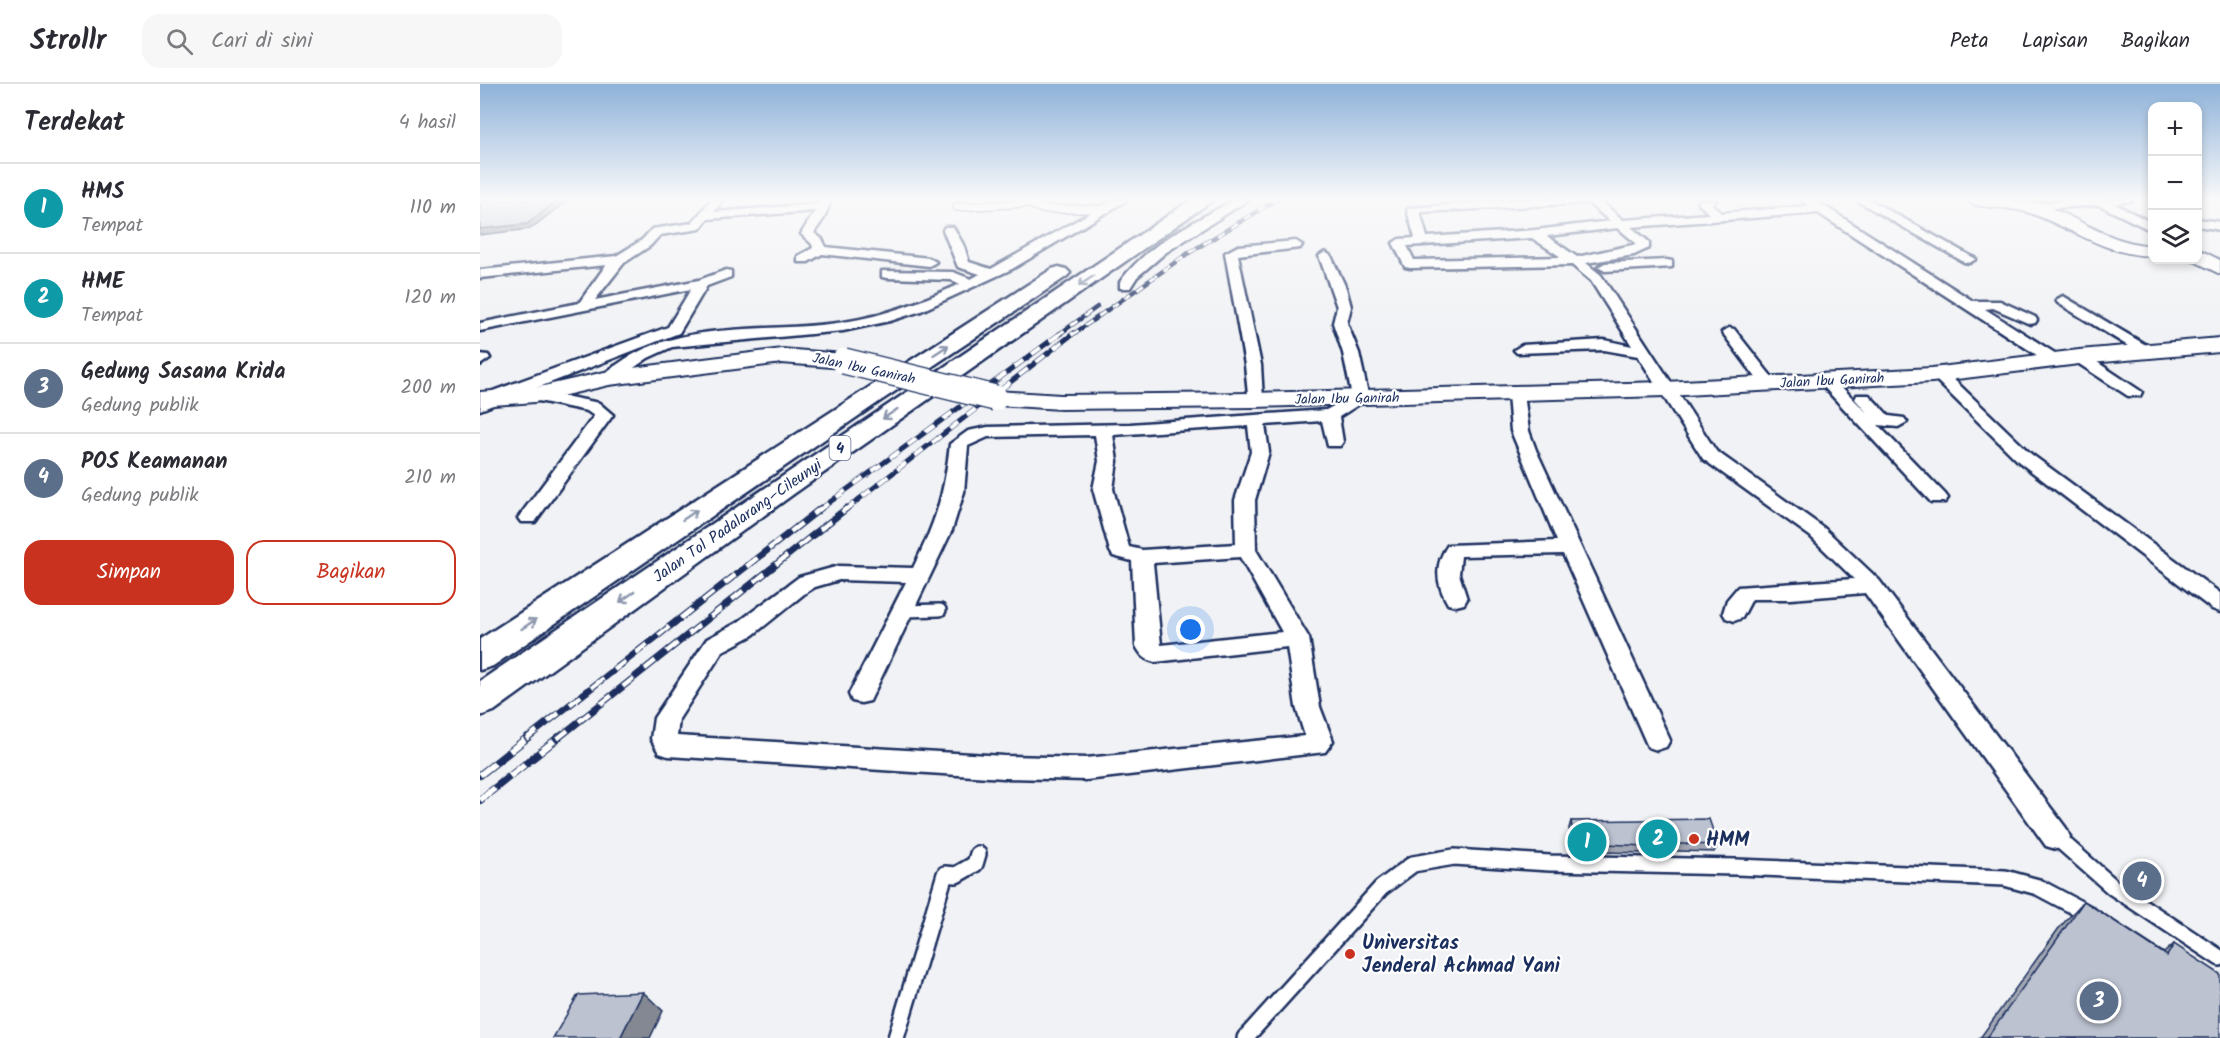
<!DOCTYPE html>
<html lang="id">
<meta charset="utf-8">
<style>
body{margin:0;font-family:Kalam,sans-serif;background:#f7f7f7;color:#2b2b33}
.controls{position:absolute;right:18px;top:18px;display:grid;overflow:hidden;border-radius:12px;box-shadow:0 3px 9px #0003}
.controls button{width:54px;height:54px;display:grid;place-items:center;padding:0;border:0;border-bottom:2px solid #e1e1e2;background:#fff;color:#2b2b33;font:30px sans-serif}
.you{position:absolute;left:711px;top:546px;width:21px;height:21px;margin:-15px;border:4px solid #fff;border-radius:50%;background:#1a73e8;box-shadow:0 0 0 9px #1a73e833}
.badge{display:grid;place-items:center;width:39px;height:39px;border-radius:50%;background:#c8321e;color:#fff;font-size:20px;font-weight:700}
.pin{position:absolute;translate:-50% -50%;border:3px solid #fff;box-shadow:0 2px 6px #0006}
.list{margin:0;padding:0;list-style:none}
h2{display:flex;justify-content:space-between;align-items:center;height:78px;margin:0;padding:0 24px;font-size:26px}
h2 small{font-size:20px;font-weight:400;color:#7c7c81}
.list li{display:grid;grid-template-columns:39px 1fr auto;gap:18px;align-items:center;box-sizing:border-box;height:90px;padding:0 24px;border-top:2px solid #e1e1e2}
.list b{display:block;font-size:22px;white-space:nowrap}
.list p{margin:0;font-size:20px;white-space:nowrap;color:#7c7c81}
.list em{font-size:20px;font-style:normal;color:#7c7c81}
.actions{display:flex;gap:12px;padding:18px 24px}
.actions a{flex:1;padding:14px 0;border:2px solid #c8321e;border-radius:18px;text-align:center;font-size:21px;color:#c8321e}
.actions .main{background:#c8321e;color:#fff}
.icon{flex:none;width:33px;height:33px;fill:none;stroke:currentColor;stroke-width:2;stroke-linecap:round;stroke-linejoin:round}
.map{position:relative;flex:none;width:1740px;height:954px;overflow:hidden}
header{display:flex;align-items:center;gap:36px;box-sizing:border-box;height:84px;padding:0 30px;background:#fff;border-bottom:2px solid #e1e1e2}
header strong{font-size:28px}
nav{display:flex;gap:33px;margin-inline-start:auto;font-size:21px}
.search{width:420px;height:54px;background:#f7f7f7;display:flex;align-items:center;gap:15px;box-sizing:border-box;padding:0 21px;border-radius:18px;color:#7c7c81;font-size:22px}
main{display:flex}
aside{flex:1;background:#fff}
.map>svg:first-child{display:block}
</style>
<header>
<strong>Strollr</strong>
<div class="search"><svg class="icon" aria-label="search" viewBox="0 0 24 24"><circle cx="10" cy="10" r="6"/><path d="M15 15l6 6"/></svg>Cari di sini</div>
<nav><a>Peta</a><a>Lapisan</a><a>Bagikan</a></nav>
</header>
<main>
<aside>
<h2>Terdekat<small>4 hasil</small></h2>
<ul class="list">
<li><span class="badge" style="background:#0f9aa8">1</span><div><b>HMS</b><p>Tempat</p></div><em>110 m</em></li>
<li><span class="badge" style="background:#0f9aa8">2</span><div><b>HME</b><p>Tempat</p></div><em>120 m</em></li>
<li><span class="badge" style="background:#5c6f8a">3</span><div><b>Gedung Sasana Krida</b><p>Gedung publik</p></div><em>200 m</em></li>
<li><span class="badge" style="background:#5c6f8a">4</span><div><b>POS Keamanan</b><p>Gedung publik</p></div><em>210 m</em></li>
</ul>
<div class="actions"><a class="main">Simpan</a><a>Bagikan</a></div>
</aside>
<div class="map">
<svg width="1740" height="954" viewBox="0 0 1740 954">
<rect width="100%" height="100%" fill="#f1f2f5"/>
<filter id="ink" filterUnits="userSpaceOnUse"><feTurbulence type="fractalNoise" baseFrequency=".0167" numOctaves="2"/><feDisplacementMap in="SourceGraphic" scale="12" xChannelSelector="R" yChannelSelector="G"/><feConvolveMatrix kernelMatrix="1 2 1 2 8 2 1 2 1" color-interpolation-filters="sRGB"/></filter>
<g filter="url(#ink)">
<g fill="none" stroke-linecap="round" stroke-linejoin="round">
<defs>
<path id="lane-far2" d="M477,123L548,119L562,125H627"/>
<path id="lane-far1" d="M424,527L460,526"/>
<path id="lane" d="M1576,753L1634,804L1740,874
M416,954L465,790L476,791L495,780L498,770
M765,954L901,804L933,780L974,773L1070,779L1256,783L1525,794L1558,803L1609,830"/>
<path id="street" d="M231,116H242L234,128L338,120L339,116H351L344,134L334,149L342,155L346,163L449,174L456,178L449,182L342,170L328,178H318V172L333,164L332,160L321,150L335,127L228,135L220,145L180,151L170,162L144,179L115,216L219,196L246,186L251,187V193L227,202L199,249L0,326L2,311L188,243L211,205L0,247V239L99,219L126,181L0,194V186L136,172L162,156L172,145L212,139Z
M633,116H647L532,185L441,227L410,237L363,247L192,263L168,274L135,297L129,299L121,294C125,288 132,284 138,280C203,234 289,250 364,238C404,232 443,217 480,200L471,196L407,194L402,193V187L473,188L491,195L500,190L478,183L463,146L465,143H473L484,162L489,178L511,185Z
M754,116H768L685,169L657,193L650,204H640V198C667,160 714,138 754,116Z
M1034,116H1119L1143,136L1229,130L1218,119L1221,116H1236L1232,120L1241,129L1329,122L1322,116H1335L1493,217H1520L1555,233L1557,236L1555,239L1550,240L1513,224L1505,225L1581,273L1583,276L1581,279H1569L1338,129L1151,143L1169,158V164L1154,171L1106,179L1121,191L1236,367L1344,444L1399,496L1586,744L1590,753L1586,762L1576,765L1566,762L1385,509L1311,515H1272L1262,534L1254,537L1246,534L1243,529L1247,516L1258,503L1374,495L1330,452L1223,375L1158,272L1124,266L1037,269L1034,266L1042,261L1124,256L1152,262L1111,197L1092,181L930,184L925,183L913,159L919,155L935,154L927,126L929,124ZM1108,119L1130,137L1055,146L947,153L940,128ZM1138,144L1157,160L1097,173L1067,152ZM1052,154L1081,173L934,176L927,162Z
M1376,116H1390L1496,175L1489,179L1484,178Z
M1592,116H1652L1635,120L1672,139V147L1619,121L1547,126L1541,123L1547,120Z
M1718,135L1740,138V146L1718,142Z
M816,157L822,161L820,164L758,171L781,281L783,316L781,320H769L765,281L745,169L758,162Z
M845,168L851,172L866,204L871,223L867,239L879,269L889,314L859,333L863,358L860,362H848L842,337L785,341L789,368L775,416L776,466L829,554L840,623L853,657L845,668L606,696L524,694L188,672L179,669L171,655L174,634L227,555L257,539L319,493L359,482L433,484C456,437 464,412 470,360L488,347L508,343L650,340L846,326L872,312L863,269L853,239L857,223L839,172ZM768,342L771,368L755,416L756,460L662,466L649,463L633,405L637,377L633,351ZM615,351L619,377L613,405L630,467L633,472L652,477L656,562C661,571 665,576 675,578L807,563L816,623L825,652L606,674L524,672L197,652L199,635L243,567L273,551L324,510L335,503L359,496L426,498L369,610L372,617L381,619L390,617L472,446L484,408L488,362L508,353ZM760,473L802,548L681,561L673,479Z
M1187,176L1192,177V183L1125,187L1118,183L1125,179Z
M1583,212L1671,264L1674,267L1666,272L1661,270L1578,219L1576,216Z
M1249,244L1254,245L1295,297L1297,300L1295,303H1283L1242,248Z
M1599,268L1605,270L1662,308L1660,312H1648L1593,276L1591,273L1593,270Z
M0,270L8,271L10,274L0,281Z
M1459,285L1465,287L1551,370L1740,509V528L1732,525L1539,378L1453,293L1451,290Z
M1347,292L1353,294L1388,330L1375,315L1377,311H1389L1409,332L1424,334L1427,338L1418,343L1398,341L1465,410L1468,414L1465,418H1451L1341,300L1339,297Z
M1036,305L1044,310L1049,347L1056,366L1190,656L1186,663L1177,666L1168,663L1083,470L981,472L979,490L987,515L984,520L976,522L968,520C956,500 954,480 968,461L1077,457L1031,347L1028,310Z
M55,306L119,319L133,331L55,438H41L38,434L114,332L107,327L49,315L47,311Z"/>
<path id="secondary" d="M1487,116C1512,116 1537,114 1561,121C1604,135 1623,157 1672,162V172C1623,170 1595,145 1550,129C1533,123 1513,124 1495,121Z
M1718,165L1740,176V190L1712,176H1718Z
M1740,254V268L1599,280L1452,298L1185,312L775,323L581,325L515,321L507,319L503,314L507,309L515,307L581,311L775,309L1185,298L1452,284L1599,266Z
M302,265L364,270L372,272L375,277L372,282L364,284L302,279L129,301L55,318L0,322V308L55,304L129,287Z"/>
<path id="highway" d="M711,116H733L315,409L14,627L0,632V597Z
M579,183L586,185L590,189L586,193L399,318L13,582L0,586V555L572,185Z"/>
</defs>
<use href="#lane-far2" stroke="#1b2f5e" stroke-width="10"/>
<use href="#lane-far1" stroke="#1b2f5e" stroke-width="16"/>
<use href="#lane" stroke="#1b2f5e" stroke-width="20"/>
<use href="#street" stroke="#1b2f5e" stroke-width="5"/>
<use href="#secondary" stroke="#1b2f5e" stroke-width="4"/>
<use href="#highway" stroke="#1b2f5e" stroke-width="5"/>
<use href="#lane-far2" stroke="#fff" stroke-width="7"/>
<use href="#lane-far1" stroke="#fff" stroke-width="11"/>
<use href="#lane" stroke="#fff" stroke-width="15"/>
<use href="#street" fill="#fff" fill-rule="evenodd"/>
<use href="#secondary" fill="#fff" fill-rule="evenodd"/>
<use href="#highway" fill="#fff" fill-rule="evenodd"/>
<defs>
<path id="rail-far3" d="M578,251L617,223
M592,251L707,170L796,116"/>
<path id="rail-far2" d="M339,426L581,249
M365,426L594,249"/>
<path id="rail-far1" d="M46,655L341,424
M77,655L367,424"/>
<path id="rail" d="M0,691L48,653
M0,716L79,653"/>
</defs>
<use href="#rail-far3" stroke="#1b2f5e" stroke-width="4.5"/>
<use href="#rail-far2" stroke="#1b2f5e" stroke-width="5"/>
<use href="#rail-far1" stroke="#1b2f5e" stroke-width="7"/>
<use href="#rail" stroke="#1b2f5e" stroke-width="8"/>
<use href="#rail-far3" stroke="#fff" stroke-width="3" stroke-dasharray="8" stroke-linecap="butt"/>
<use href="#rail-far2" stroke="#fff" stroke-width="4" stroke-dasharray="11" stroke-linecap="butt"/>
<use href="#rail-far1" stroke="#fff" stroke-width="4.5" stroke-dasharray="14" stroke-linecap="butt"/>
<use href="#rail" stroke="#fff" stroke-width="6" stroke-dasharray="19" stroke-linecap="butt"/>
<defs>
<path id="secondary-bridge" d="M364,277L515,314"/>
</defs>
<use href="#secondary-bridge" stroke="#1b2f5e" stroke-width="28" stroke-linecap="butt"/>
<use href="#secondary-bridge" stroke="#fff" stroke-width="25"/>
</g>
<path fill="#a2a7b3" stroke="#1b2f5e" stroke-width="1.5" d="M1091,737L1238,761L1234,768L1163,766L1162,769L1126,768L1125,770H1093L1089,744Z
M1604,817L1684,869L1694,860L1740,954H1500L1579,844Z"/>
<path fill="#848892" stroke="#1b2f5e" stroke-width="1.5" d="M78,116H88L50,145L0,151V145Z
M163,908L183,927L170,954H140Z"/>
<path fill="#bcc2d0" stroke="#1b2f5e" stroke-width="1.5" d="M7,116H78L47,140L0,145V120Z
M1229,735L1238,761L1164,759L1165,762L1127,760V763H1095L1091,737Z
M1604,817L1687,872L1694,860L1740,890V954H1507Z
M163,908L140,954H73L98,911Z"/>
<defs><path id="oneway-shaft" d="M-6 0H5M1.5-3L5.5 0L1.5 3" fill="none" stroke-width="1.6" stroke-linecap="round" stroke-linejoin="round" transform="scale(1.5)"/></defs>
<g stroke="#8d97ae">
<use href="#oneway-shaft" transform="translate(606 197) rotate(146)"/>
<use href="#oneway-shaft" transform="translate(461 266) rotate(-33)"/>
<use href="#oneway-shaft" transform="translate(410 330) rotate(146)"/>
<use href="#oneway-shaft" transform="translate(210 431) rotate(-34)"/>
<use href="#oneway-shaft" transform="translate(147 513) rotate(145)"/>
<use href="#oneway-shaft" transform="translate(49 540) rotate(-34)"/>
</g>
</g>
<linearGradient id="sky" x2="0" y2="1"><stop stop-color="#8eb2d9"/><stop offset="0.46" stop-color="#f9f9fa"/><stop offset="1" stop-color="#f9f9fa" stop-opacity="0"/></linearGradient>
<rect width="1740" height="250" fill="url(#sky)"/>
<g fill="#c8321e" stroke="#fff" stroke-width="2">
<circle cx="1214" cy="755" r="6"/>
<circle cx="870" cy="870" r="6"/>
</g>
<g text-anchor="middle" stroke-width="4.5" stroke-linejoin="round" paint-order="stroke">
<g font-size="14" fill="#1b2f5e" stroke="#fff">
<text transform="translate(384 284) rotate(12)" y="5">Jalan Ibu Ganirah</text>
<text transform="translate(1352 296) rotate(-3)" y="5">Jalan Ibu Ganirah</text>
<text transform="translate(867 314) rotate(-1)" y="5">Jalan Ibu Ganirah</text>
</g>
<rect fill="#fff" stroke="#5f6d8e" stroke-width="1.5" x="349.5" y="352" width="21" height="24" rx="4.5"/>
<g font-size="15" font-weight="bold" fill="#1b2f5e">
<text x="360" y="369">4</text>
</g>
<g font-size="16" fill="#1b2f5e" stroke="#fff">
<text transform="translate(257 436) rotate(-35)" y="6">Jalan Tol Padalarang–Cileunyi</text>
</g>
<g font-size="20" font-weight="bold" fill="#1b2f5e" stroke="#fff" text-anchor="start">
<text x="1226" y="762">HMM</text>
<text x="882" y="865">Universitas<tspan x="882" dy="23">Jenderal Achmad Yani</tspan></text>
</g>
</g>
</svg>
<div class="controls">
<button>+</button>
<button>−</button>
<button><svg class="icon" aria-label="layers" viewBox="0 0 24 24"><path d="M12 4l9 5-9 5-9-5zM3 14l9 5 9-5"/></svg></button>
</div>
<div class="you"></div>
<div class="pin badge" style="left:1107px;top:758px;background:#0f9aa8">1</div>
<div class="pin badge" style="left:1178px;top:755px;background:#0f9aa8">2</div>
<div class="pin badge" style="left:1619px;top:917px;background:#5c6f8a">3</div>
<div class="pin badge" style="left:1662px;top:797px;background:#5c6f8a">4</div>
</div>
</main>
